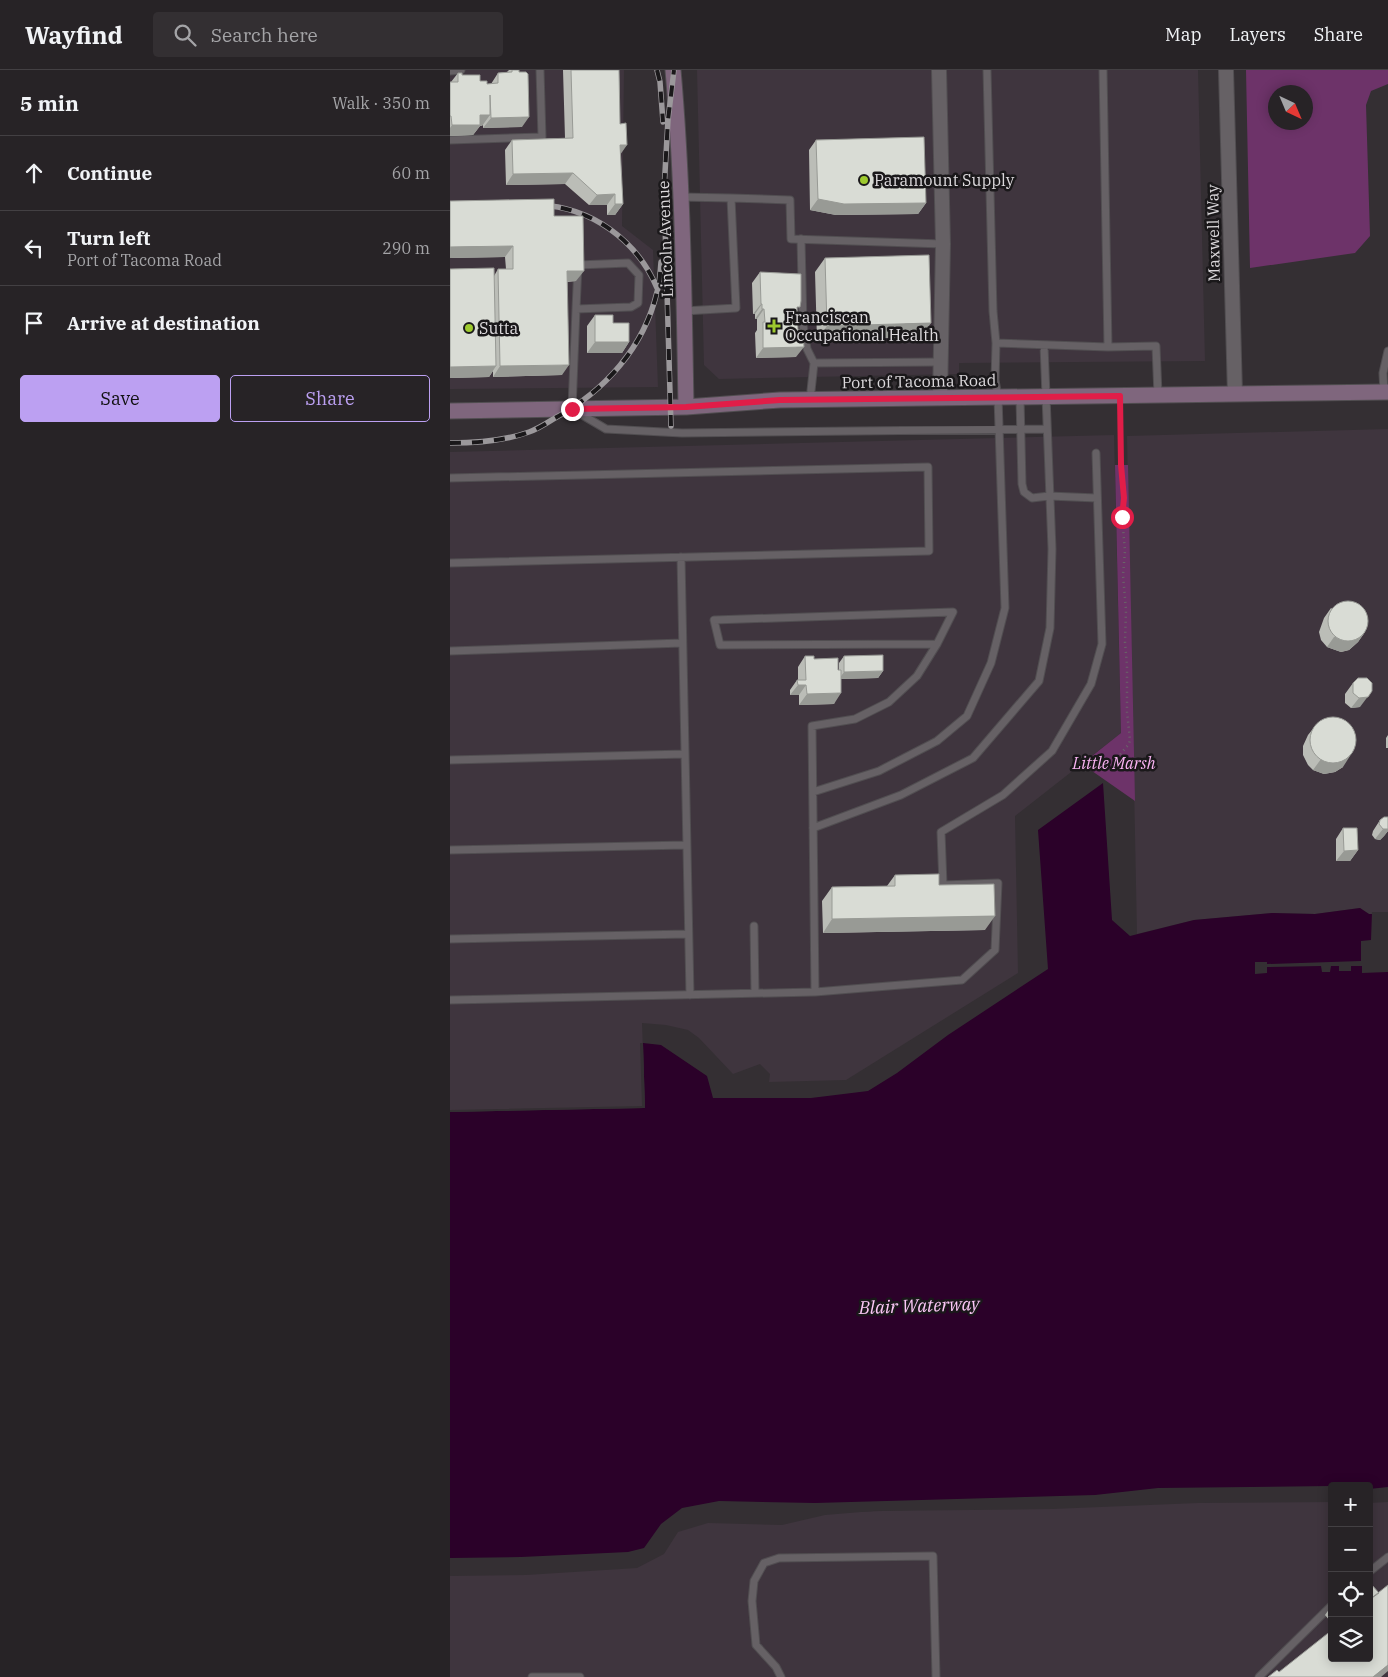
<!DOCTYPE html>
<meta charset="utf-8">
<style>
body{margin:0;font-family:"IBM Plex Serif",serif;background:#332f32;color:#f1f3f6}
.controls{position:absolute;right:15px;bottom:15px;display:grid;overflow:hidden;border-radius:5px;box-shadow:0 2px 12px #0003}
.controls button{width:45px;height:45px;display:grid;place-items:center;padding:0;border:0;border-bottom:1px solid #434043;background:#272326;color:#f1f3f6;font:25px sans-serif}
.compass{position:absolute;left:818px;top:15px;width:45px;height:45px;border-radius:50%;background:#272326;box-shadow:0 2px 12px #0003;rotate:136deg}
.stop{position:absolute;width:15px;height:15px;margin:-11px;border:4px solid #e11d48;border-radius:50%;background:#fff}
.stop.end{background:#e11d48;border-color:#fff;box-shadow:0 1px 5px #0008}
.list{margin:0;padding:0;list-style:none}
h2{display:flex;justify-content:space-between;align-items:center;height:65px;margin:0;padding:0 20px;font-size:21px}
h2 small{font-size:16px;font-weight:400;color:#a4a4a7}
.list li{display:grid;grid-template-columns:32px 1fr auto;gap:15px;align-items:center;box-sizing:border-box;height:75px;padding:0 20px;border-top:1px solid #434043}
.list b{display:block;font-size:19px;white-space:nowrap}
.list p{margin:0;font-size:16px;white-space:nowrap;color:#a4a4a7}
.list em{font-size:16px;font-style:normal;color:#a4a4a7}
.actions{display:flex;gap:10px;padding:15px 20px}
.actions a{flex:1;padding:11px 0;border:1px solid #bca0f2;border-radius:5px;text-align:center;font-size:18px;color:#bca0f2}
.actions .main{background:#bca0f2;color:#111}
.icon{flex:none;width:28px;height:28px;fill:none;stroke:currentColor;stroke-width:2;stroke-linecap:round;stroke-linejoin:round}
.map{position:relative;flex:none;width:938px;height:1607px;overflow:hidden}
header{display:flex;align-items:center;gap:30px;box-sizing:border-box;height:70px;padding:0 25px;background:#272326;border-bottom:1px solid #434043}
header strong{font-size:24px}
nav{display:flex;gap:28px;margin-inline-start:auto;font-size:18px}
.search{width:350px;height:45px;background:#332f32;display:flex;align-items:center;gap:12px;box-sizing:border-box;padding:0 18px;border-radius:5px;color:#a4a4a7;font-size:19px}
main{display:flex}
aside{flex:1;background:#272326}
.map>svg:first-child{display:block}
</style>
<header>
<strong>Wayfind</strong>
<div class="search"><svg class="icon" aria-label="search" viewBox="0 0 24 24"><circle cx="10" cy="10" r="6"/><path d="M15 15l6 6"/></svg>Search here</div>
<nav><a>Map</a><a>Layers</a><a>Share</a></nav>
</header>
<main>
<aside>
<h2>5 min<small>Walk · 350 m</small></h2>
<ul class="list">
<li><svg class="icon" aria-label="ahead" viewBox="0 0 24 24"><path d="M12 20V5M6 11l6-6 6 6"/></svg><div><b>Continue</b></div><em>60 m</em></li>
<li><svg class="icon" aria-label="left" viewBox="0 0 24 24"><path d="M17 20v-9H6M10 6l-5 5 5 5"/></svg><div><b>Turn left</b><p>Port of Tacoma Road</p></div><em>290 m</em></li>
<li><svg class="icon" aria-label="arrive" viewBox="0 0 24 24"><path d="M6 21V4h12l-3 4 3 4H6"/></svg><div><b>Arrive at destination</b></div></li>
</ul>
<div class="actions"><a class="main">Save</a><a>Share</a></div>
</aside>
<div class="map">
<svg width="938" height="1607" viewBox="0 0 938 1607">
<rect width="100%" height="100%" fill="#342f33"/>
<path fill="#3f353e" d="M0,0H174L172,156L203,180L208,317L0,319Z
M247,0H748L755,291L509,293V304L269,309L254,295Z
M938,359V844H919L910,838L865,844L822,843L744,850L687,864L677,366Z
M664,365L671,663L565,746L568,903L396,1010L319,1012L320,1004L310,994L283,1004L249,968L238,960L216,955L192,953L195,1038L0,1042V382Z
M882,1429V1588H919V1430H938V1607H0V1504L227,1460L258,1450L375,1443L666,1433Z"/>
<path fill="#6d3369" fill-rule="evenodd" d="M796,0H938V14L921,21L916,35L920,166L905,183L800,198ZM826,22H856V52H826Z
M665,395H678L685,731L632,694L671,663Z"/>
<path fill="#2b0129" d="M653,713L662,850L680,866L744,850L822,843L865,844L910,838L919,844H938V1430H919V1416H882V1429L423,1439L258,1450L227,1460L213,1482L0,1504V1042L195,1038L193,973L211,975L257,1006L263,1028H361L418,1021L447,1003L498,965L598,899L588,760Z"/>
<path fill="#342f33" d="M922,842H938V902L912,903V896H901V901H889V896H881L880,902H872L871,896L817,897V903L805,904V892H817V894L911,891V871L921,870Z
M190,973H193L195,1038L0,1042V1040L192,1036Z
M882,1416V1432L748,1433L602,1439L423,1441L375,1445L332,1455L258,1453L228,1462L214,1484L187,1498L76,1505L0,1506V1488L71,1487L178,1482L194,1478L211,1454L232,1438L269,1431L365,1433L645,1425L708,1418Z
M938,1417V1432L919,1433V1419Z"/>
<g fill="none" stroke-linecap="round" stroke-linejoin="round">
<defs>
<path id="lane" d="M537,0L543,241L546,273
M653,0L658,277
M0,1L11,0
M0,70L92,67L90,0
M231,127L281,128
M351,169L353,255L357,279L364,293L360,330
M126,239L128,195L178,193L189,205L188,233L181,237L126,239L122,339L156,359L232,363L597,359
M234,241L286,238L281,128L340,130L341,169L493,174
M364,293L491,292
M934,323L933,303L938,281
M570,328L572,414L574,422L582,428L599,426L647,428
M0,408L478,397L479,481L0,493
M231,487L240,925
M0,581L232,573
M0,690L235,684
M363,722L429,701L487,671L517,646L541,593L555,538L548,327L545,310L546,273L658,277L706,276L708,325
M363,758L451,725L523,688L589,611L600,558L602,479L594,275
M0,780L236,775
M304,856L305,923
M0,869L238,864
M365,922L362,656L405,649L439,632L467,606L487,574L503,542L264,550L270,575L487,574
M0,930L365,922L512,910L545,880L548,813L493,815L491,762L553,725L602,681L641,614L652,574L646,383
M919,1502L938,1487
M82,1607H130
M331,1607L326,1597L306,1575L302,1531L304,1511L314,1493L329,1488L483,1486L486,1607
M809,1607L882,1535"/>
<path id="street" d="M489,0L493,174L490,328
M776,0L785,324"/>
<path id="secondary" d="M223,0C233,112 234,225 236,337
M0,341L236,337L330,330L938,322"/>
</defs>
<use href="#lane" stroke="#514e51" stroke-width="9"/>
<use href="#street" stroke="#514e51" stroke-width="16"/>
<use href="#secondary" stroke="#514e51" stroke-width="17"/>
<path stroke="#696568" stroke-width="2.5" stroke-dasharray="1 4" stroke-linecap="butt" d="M667,688L679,674L680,670L677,642V595L675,572L676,540L673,505L675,481L672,447L673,428L671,395L670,338"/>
<use href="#lane" stroke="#666165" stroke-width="7"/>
<use href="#street" stroke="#666165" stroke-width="14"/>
<use href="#secondary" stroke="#7f667d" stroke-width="15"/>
<defs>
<path id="rail" d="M207,0L210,12L213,52
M89,135C141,137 187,170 207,218
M221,356L214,120L218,50L224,0
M0,373C26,373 54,371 79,362C88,359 97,353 105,348C155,321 194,277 207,222C210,212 210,202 211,192"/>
</defs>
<use href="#rail" stroke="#9b989b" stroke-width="5.5"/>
<use href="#rail" stroke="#1a181a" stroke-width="4" stroke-dasharray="11" stroke-linecap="butt"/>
</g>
<path fill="#bbbdb7" d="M59,0H69L72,57L33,58V54L32,56H30L23,65L0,66V12H1L8,3L37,14H41L48,3L57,2Z
M113,0H169L170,84L173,134L165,145H157V135H139L115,114L56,115L55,80L62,70L115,68Z
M366,70L476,133L468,144L386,145L360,140L359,80Z
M104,146L126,211L117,212L112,305L43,307V301L39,307L0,308V199L44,206L48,199H56L55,187L0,188Z
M375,188L471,267L367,270L365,202Z
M310,202L347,241L346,287L306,288L305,263L307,260V249H305V244H303L302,213Z
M145,245L163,253L179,272L172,283H137V256Z
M881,538L915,562L908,572L899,580L891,582L877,577L871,570L869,562L874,548Z
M355,586L364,589L388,600H389V593L394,586L433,601L428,608L391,609L384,634L349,635V625H340V620L347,610H348V597Z
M908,608L910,637L901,638L895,633V624L903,613Z
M866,655L893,697L885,702L874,704L863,700L858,695L853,685V676L858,665Z
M938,665V678H936V668Z
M938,747V761L934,766L930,770L925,769L922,765L923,761L930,750Z
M893,758L908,780L900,791H886V769Z
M445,805L489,815L535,860L373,863L372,831L382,817L437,816Z
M882,1535V1560L878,1555L880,1551L875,1545Z"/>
<path fill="#989a95" d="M30,45H40L32,56H30L23,65L0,66V58L2,55Z
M79,47L72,57L33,58L41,48Z
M170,75H177L170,85Z
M123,103L115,114L56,115L63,104Z
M165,124L157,135H139L147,125Z
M368,129L476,133L468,144L386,145L360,140Z
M165,134H173L165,145H157Z
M63,176L55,187L0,188V177Z
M117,201H134L126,211L110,212Z
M311,234H312L305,244H303Z
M312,239H314L307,249H305Z
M481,253L471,267L367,270L377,256Z
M145,272H179L172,283H137Z
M354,277L346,287L306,288L313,278Z
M119,295L112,305L43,307L50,296Z
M46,296L39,307L0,308V297Z
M915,562L908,572L899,580L891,582L877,577L884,567Z
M433,601L428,608L389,609L394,602Z
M348,615H356L349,625H340Z
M922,621L910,637L901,638L909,628Z
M391,623L384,634L349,635L357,624Z
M900,686L893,697L885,702L874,704L863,700L871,689Z
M933,759H938V761L934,766L930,770L925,769Z
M908,780L900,791H886L894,781Z
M545,846L535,860L373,863L382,849Z
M938,1595V1601L931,1607H923Z"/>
<path fill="#d9dcd5" stroke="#989a95" d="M62,0H69V2H76L78,4L79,47L41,48L40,25V45H30V55H2L1,46H0V12H8V3H12V5H30V11H37V14L48,13V3L62,2Z
M121,0H169L170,54L176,53L177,75H170L173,134H165V124L147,125L123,103L63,104L62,70L123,68Z
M474,67L476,133L394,134L368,129L366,70Z
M104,129V146H133L134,201H117L119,295L50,296L48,199H63V176L0,177V131Z
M479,185L481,253L377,256L375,188Z
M44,198L46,296L0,297V199Z
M310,202L351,204V231L350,237H347L348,260H353L354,277L313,278V252H315L314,239H312V234H311Z
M145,245H163V253H179V272H145Z
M878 551a20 20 0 1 1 40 0a20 20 0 1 1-40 0Z
M433,585V601L394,602V586Z
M355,586H364V589L388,588V600H391V623L357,624L356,615H348L347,610H356Z
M908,608H917L922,613V621L918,627L909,628L903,623V613Z
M860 670a23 23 0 1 1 46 0a23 23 0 1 1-46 0Z
M934,747H938V759H933L929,754L930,750Z
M893,758H907L908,780L894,781Z
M489,804V815L544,814L545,846L382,849V817L445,816V805Z
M922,1515L929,1523L919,1530V1517Z
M938,1515V1595L923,1607H818L827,1600L829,1602L882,1560V1588H919V1530Z"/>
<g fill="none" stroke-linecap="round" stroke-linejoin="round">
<path stroke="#e11d48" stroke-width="6" d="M122,339L236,337L330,330L670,326L671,395L674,428L672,447"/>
</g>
<g fill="#9eca2f" stroke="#1a181a" stroke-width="2">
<circle cx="414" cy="110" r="5"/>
<path d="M321.5 248.5h5v5h5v5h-5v5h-5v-5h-5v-5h5z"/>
<circle cx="19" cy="258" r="5"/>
</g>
<g text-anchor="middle" stroke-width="5" stroke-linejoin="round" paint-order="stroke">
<g font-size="16" fill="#dcd9dc" stroke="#1a181a" text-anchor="start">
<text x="424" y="116">Paramount Supply</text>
<text x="335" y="253">Franciscan<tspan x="335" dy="18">Occupational Health</tspan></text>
<text x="29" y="264">Sutta</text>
</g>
<g font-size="16" fill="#dcd9dc" stroke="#1a181a">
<text transform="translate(763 163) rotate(-91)" y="6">Maxwell Way</text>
<text transform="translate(215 169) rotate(-92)" y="6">Lincoln Avenue</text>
<text transform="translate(469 311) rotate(-1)" y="6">Port of Tacoma Road</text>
</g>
<g font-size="16" font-style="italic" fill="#f8b3f2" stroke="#1a181a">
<text x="664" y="699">Little Marsh</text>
</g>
<g font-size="18" font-style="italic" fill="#fdc9f8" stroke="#1a181a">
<text transform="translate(469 1236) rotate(-2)" y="6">Blair Waterway</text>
</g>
</g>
</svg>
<div class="controls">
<button>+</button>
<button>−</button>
<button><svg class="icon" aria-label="locate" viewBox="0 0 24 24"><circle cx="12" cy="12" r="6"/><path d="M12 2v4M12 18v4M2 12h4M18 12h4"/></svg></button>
<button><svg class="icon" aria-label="layers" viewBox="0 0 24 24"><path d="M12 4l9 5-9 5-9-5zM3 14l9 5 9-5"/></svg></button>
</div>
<svg class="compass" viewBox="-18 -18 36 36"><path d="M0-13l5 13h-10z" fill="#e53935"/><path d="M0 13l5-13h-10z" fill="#a4a4a7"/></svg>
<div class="stop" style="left:672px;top:447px"></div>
<div class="stop end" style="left:122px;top:339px"></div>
</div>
</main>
